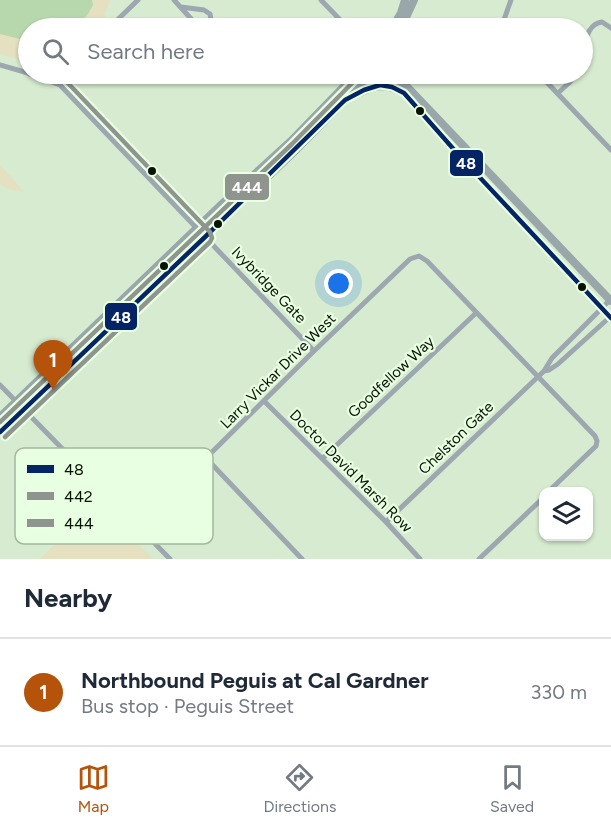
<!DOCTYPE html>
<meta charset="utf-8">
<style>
body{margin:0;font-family:Figtree,sans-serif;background:#f2f2f3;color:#1f2937}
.controls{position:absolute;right:18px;bottom:18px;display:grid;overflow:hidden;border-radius:12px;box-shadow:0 2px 4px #0004}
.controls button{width:54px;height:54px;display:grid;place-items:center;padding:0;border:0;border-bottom:2px solid #e0e1e3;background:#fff;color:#1f2937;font:30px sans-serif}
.you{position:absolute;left:339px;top:284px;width:21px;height:21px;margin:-15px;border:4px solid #fff;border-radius:50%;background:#1a73e8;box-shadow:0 0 0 9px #1a73e833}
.badge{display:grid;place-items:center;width:39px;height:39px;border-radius:50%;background:#b45309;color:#fff;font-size:20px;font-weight:700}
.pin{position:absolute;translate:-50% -50px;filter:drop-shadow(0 2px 3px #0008)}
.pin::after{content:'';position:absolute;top:32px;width:21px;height:18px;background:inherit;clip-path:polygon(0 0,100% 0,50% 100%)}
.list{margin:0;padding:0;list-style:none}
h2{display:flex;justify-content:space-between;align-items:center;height:78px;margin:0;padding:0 24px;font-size:26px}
h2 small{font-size:20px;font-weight:400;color:#747a83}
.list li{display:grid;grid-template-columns:39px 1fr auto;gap:18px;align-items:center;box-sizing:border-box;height:108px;padding:0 24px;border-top:2px solid #e0e1e3}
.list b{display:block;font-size:22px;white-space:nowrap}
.list p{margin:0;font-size:20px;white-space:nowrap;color:#747a83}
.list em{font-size:20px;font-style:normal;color:#747a83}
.icon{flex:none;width:33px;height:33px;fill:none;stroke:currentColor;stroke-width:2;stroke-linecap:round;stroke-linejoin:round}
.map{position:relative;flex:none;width:611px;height:559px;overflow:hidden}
.search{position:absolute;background:#fff;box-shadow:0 2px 4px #0004;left:18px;right:18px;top:18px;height:66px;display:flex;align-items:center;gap:15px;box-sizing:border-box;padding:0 21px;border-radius:33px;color:#747a83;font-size:22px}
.sheet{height:186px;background:#fff}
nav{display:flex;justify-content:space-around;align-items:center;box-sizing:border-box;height:84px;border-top:2px solid #e0e1e3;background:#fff;font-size:16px;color:#747a83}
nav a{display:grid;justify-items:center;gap:3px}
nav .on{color:#b45309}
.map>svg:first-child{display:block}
</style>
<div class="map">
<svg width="611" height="559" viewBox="0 0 611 559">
<rect width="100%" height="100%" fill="#d7ebd0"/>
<path fill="#e4e0c0" d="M0,0H110L104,15L106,17L95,28H28V62L0,54Z
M0,165L24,192L9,189L0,184Z
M97,503L153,559H40Z"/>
<path fill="#b7d7ac" d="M0,0H92L93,5L88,14L75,28H28V41L0,34Z"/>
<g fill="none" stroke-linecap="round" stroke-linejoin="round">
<path stroke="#9ca7af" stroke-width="5" d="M174,0L194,22L201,26L207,24L211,20L210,14L204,10L181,7
M321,0L348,28
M109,28L138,0
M501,28L511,0
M582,51C586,39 588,24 602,22L611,28
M0,65L28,73
M29,74L60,85L314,351
M539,74L611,150
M60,85L69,74
M558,93L570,82L575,74
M544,371L549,370L558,364L611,316
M0,385L170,559
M264,401L386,522L420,559
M206,458L302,559
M323,458L476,313
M135,522L206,458L314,351L410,259L419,256L427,261L595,436L597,441L596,446L549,491
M386,522L544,371L552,358L611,299
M479,559L544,497"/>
<path stroke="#99a6aa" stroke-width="8" d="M392,28L401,13L405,0
M401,28L414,0
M387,74L457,153L611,318
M395,74L611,301
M353,96C372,87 380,82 400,91
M0,417L222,204L291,141L356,74
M0,432L297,149L371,74"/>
<defs>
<path id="bus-1" d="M0,432L205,237L345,100L364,90L380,85L392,87L404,93L457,153L611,318"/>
<path id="bus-2" d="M5,437L210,242L212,238L210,232L65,80L50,74"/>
<path id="bus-3" d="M0,422L292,144L361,74"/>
</defs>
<use href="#bus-1" stroke="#e8ffe1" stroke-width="9"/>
<use href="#bus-2" stroke="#e8ffe1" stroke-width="9"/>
<use href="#bus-3" stroke="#e8ffe1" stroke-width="9"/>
<use href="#bus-1" stroke="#052465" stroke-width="4.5"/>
<use href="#bus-2" stroke="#8f958e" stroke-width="4.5"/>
<use href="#bus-3" stroke="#8f958e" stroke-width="4.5"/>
</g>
<g fill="#071303" stroke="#e8ffe1" stroke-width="2">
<circle cx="420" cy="111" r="5"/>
<circle cx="152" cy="171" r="5"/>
<circle cx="218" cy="224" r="5"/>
<circle cx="164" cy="266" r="5"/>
<circle cx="582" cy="287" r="5"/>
</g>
<g text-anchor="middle" stroke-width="4.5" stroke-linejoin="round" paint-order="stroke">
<g font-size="15" fill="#071303" stroke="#e8ffe1">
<text transform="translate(269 285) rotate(46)" y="5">Ivybridge Gate</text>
<text transform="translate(278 371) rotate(-45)" y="5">Larry Vickar Drive West</text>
<text transform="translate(391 377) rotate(-43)" y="5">Goodfellow Way</text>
<text transform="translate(456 438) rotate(-44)" y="5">Chelston Gate</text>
<text transform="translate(351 471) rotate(45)" y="5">Doctor David Marsh Row</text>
</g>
</g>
<rect x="15" y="448" width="198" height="96" rx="9" fill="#e8ffe1" stroke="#a4b89e" stroke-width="1.5"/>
<rect x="27" y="465" width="27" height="8" fill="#052465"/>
<rect x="27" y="492" width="27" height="8" fill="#8f958e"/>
<rect x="27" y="519" width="27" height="8" fill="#8f958e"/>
<g font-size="16" fill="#071303">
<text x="64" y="475">48</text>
<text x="64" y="502">442</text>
<text x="64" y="529">444</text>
</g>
<g stroke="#e8ffe1" stroke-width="2">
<rect x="449" y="149" width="35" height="28" rx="6" fill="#052465"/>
<rect x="224" y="173" width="46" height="28" rx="6" fill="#8f958e"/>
<rect x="104" y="302" width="34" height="29" rx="6" fill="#052465"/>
</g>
<g font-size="16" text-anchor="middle" font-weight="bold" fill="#fff">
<text x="466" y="169">48</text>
<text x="247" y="193">444</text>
<text x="121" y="323">48</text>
</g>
</svg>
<div class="controls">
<button><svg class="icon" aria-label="layers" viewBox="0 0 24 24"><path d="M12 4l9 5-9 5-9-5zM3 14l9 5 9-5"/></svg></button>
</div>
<div class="you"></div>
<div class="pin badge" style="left:53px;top:390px">1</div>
<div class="search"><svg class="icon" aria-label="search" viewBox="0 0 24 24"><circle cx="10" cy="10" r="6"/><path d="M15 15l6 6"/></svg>Search here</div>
</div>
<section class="sheet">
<h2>Nearby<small></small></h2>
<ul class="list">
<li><span class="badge">1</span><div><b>Northbound Peguis at Cal Gardner</b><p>Bus stop · Peguis Street</p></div><em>330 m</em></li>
</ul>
</section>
<nav>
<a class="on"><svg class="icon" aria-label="map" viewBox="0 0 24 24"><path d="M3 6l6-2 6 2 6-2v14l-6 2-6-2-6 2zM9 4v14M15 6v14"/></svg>Map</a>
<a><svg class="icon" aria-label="directions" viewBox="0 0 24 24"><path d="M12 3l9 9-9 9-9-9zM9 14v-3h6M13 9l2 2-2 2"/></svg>Directions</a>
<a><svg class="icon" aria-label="saved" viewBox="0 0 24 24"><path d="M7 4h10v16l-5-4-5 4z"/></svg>Saved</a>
</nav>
